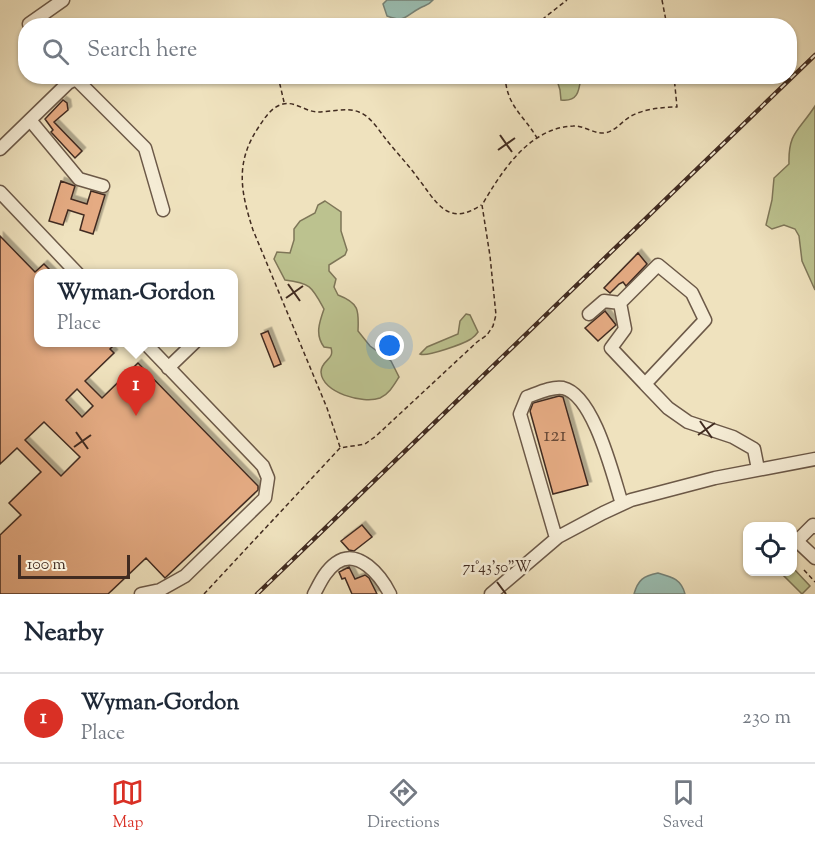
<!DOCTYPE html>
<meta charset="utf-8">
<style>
body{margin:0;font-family:"Sorts Mill Goudy",serif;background:#f6f6f7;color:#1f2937}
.controls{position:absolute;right:18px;bottom:18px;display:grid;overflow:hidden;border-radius:12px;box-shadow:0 2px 4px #0004}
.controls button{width:54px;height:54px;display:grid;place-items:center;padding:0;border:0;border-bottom:2px solid #e0e1e3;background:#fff;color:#1f2937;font:30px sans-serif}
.scale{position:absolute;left:18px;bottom:15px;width:112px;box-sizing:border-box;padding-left:6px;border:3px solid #412b20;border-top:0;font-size:16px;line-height:21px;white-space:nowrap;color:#412b20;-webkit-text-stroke:4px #f5ecd5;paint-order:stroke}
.you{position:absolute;left:390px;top:346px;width:21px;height:21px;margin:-15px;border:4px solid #fff;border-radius:50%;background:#1a73e8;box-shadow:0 0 0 9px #1a73e833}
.badge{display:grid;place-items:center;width:39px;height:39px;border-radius:50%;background:#d93025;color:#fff;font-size:20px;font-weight:700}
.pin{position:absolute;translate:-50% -50px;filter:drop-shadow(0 2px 3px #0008)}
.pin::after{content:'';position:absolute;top:32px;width:21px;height:18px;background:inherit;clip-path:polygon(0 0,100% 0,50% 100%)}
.popup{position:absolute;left:34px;top:269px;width:204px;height:78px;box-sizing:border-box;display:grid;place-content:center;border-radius:12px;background:#fff;filter:drop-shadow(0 2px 4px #0005);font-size:20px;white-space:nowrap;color:#747a83}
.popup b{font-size:22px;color:#1f2937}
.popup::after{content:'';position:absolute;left:50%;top:100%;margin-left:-12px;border:12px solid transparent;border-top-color:#fff}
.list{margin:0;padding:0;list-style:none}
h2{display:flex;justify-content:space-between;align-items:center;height:78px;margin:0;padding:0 24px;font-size:26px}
h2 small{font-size:20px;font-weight:400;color:#747a83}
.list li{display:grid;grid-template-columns:39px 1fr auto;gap:18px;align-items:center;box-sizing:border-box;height:90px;padding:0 24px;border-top:2px solid #e0e1e3}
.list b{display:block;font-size:22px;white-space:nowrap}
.list p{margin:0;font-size:20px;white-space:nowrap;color:#747a83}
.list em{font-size:20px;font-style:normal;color:#747a83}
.icon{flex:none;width:33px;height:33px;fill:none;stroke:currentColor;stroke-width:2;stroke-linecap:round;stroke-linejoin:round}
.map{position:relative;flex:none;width:815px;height:594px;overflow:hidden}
.search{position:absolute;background:#fff;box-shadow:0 2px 4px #0004;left:18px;right:18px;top:18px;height:66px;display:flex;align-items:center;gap:15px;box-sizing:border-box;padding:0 21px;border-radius:24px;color:#747a83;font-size:22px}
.sheet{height:168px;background:#fff}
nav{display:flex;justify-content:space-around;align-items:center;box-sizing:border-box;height:84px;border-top:2px solid #e0e1e3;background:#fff;font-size:16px;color:#747a83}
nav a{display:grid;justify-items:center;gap:3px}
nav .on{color:#d93025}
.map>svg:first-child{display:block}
</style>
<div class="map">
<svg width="815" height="594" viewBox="0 0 815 594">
<defs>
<filter id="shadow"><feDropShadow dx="3.5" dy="-3.5" stdDeviation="0" flood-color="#0004"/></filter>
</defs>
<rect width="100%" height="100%" fill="#efe2be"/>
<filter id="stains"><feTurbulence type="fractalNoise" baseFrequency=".00333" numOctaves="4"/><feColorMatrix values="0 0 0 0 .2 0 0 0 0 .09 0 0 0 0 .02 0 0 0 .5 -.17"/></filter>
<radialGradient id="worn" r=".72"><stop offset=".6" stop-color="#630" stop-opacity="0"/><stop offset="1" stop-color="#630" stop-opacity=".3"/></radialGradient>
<path fill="#bcc28f" stroke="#7e7658" stroke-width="1.5" d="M556,77H581C579,91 578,102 561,100L560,90Z
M815,106V290L802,261L799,236L795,229L784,225L772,229L766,225L772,200L774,178L789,164C788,132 799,131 815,106Z
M325,201L341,212V231L347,250L345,255L329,265V271L336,279L334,287L338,295C359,303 359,310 358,331L370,346L391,361L399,377C394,385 389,394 380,398C363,404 322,393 321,372C321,360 335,360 331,348L324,347C315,335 319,323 324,309C312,287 311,283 285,280L274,259L277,252L290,253L294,240V229L300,221L315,213L318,205Z
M466,314L470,315L478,332C476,335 474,337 471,339C463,344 427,357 420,354L427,347L458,334L460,321Z
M793,568L810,586L802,594L783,575L787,572H792Z"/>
<path fill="#9abeb2" stroke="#768378" stroke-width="1.5" d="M387,0H433C429,5 426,5 420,8C405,16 405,23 387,16L383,4Z
M658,573C672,577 681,579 685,594H634C638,580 643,576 658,573Z"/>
<path fill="#e5ab83" stroke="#412b20" stroke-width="1.5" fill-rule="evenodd" filter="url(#shadow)" d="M63,100L67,103L68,110L54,122L82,151L75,158L51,132L53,130L45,119Z
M61,181L75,186L71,199L87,204L91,191L105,195L93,234L80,230L84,215L68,210L63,225L49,221Z
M0,236L35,272L44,264L53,273H39V342H117L110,349L114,353L85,381L102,398L138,363L258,486V490L165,578L146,558L108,594H0V535L21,515L9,503L41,472L17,448L0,464ZM77,389L93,406L82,417L66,400ZM44,422L80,457L61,476L25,440Z
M638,253L647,264L626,286L623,282L619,284L610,293L604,288Z
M605,311L616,325L598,341L585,328Z
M268,331L281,364L274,367L261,334Z
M559,396L563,397L588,485L553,494L530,411L533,403Z
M362,525L372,537L354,551L349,550L341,541Z
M349,567L355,579L365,575L369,578L377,594H352L345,578L342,579L339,572Z"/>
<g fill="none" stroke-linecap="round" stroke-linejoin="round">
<defs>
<path id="minor" d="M29,24L63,0
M30,120L79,179L103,186
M0,149L68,83L74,80L78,81L145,148L163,210
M0,192L78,274
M620,303L625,329L611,348L645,384
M589,314L604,301L620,303L658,265L692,293L705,320L645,384L668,408L688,422L733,437L754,449L758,469
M168,368L195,342
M815,527L813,525L797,541L815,558
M556,538L520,414L527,397C538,393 552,386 563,388C594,395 613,476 622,504
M141,594L160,590L185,576L265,498L268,478L263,466L144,342
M314,594C320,583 325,571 336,563C358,547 381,576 390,594
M491,594L558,537L603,513L631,500L715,478L815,459"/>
</defs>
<use href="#minor" stroke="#6c5948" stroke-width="15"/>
<path stroke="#412b20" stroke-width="1.5" stroke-dasharray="4.5 3" stroke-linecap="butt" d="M662,0L667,26
M538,26L544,18L567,0
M278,76L284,102
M505,76C507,107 523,114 537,138
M185,274L187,267
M159,344L164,342
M340,447L327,408L253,230C240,190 235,161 260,125C266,116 272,107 283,104C295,101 306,112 318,112C330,112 347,107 359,112C370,116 378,129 385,138C395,151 407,163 417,177C436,201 447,228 481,205
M804,570L815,582
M204,594L340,448L365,444L376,436L477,342L487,335L493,326L496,315L490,256L482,205C502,171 529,128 573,126C583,125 594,134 604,133C615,132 622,121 631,116C644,109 663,107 677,107L674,76"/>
<use href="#minor" stroke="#f5ecd5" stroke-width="12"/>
<defs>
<path id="rail" d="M257,594L815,55"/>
</defs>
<use href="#rail" stroke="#412b20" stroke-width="4.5"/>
<use href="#rail" stroke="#f5ecd5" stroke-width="2" stroke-dasharray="7" stroke-linecap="butt"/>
</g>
<path fill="none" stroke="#412b20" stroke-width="2" d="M500,135L512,152M498,150L515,138M288,284L300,301M286,298L303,286M700,421L712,438M76,432L88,449M698,435L715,423M74,447L91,435M497,582L506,594"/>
<g text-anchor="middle" stroke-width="5" stroke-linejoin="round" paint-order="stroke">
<g font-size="20" fill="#6a4b39">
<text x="555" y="441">121</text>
</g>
</g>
<g font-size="15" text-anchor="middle" fill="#412b20" stroke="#f5ecd5" stroke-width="5" stroke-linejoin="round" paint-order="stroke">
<text x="497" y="572">71°43'50"W</text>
</g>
<rect width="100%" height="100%" filter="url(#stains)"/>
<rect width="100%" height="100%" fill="url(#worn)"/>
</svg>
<div class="controls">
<button><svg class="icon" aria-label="locate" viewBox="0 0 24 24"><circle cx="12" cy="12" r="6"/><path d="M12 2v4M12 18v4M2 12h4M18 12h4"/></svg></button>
</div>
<div class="scale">100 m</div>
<div class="you"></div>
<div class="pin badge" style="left:136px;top:416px">1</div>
<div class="popup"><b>Wyman-Gordon</b>Place</div>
<div class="search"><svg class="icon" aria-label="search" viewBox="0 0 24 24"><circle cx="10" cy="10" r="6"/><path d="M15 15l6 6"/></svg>Search here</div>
</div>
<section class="sheet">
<h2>Nearby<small></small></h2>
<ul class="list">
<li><span class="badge">1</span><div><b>Wyman-Gordon</b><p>Place</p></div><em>230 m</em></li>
</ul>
</section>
<nav>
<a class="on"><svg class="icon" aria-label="map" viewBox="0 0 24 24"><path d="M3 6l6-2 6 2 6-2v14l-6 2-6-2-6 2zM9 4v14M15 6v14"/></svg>Map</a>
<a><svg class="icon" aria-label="directions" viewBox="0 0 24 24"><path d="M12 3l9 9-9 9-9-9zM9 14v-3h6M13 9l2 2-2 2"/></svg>Directions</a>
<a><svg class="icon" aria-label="saved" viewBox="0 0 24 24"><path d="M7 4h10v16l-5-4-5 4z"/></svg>Saved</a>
</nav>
